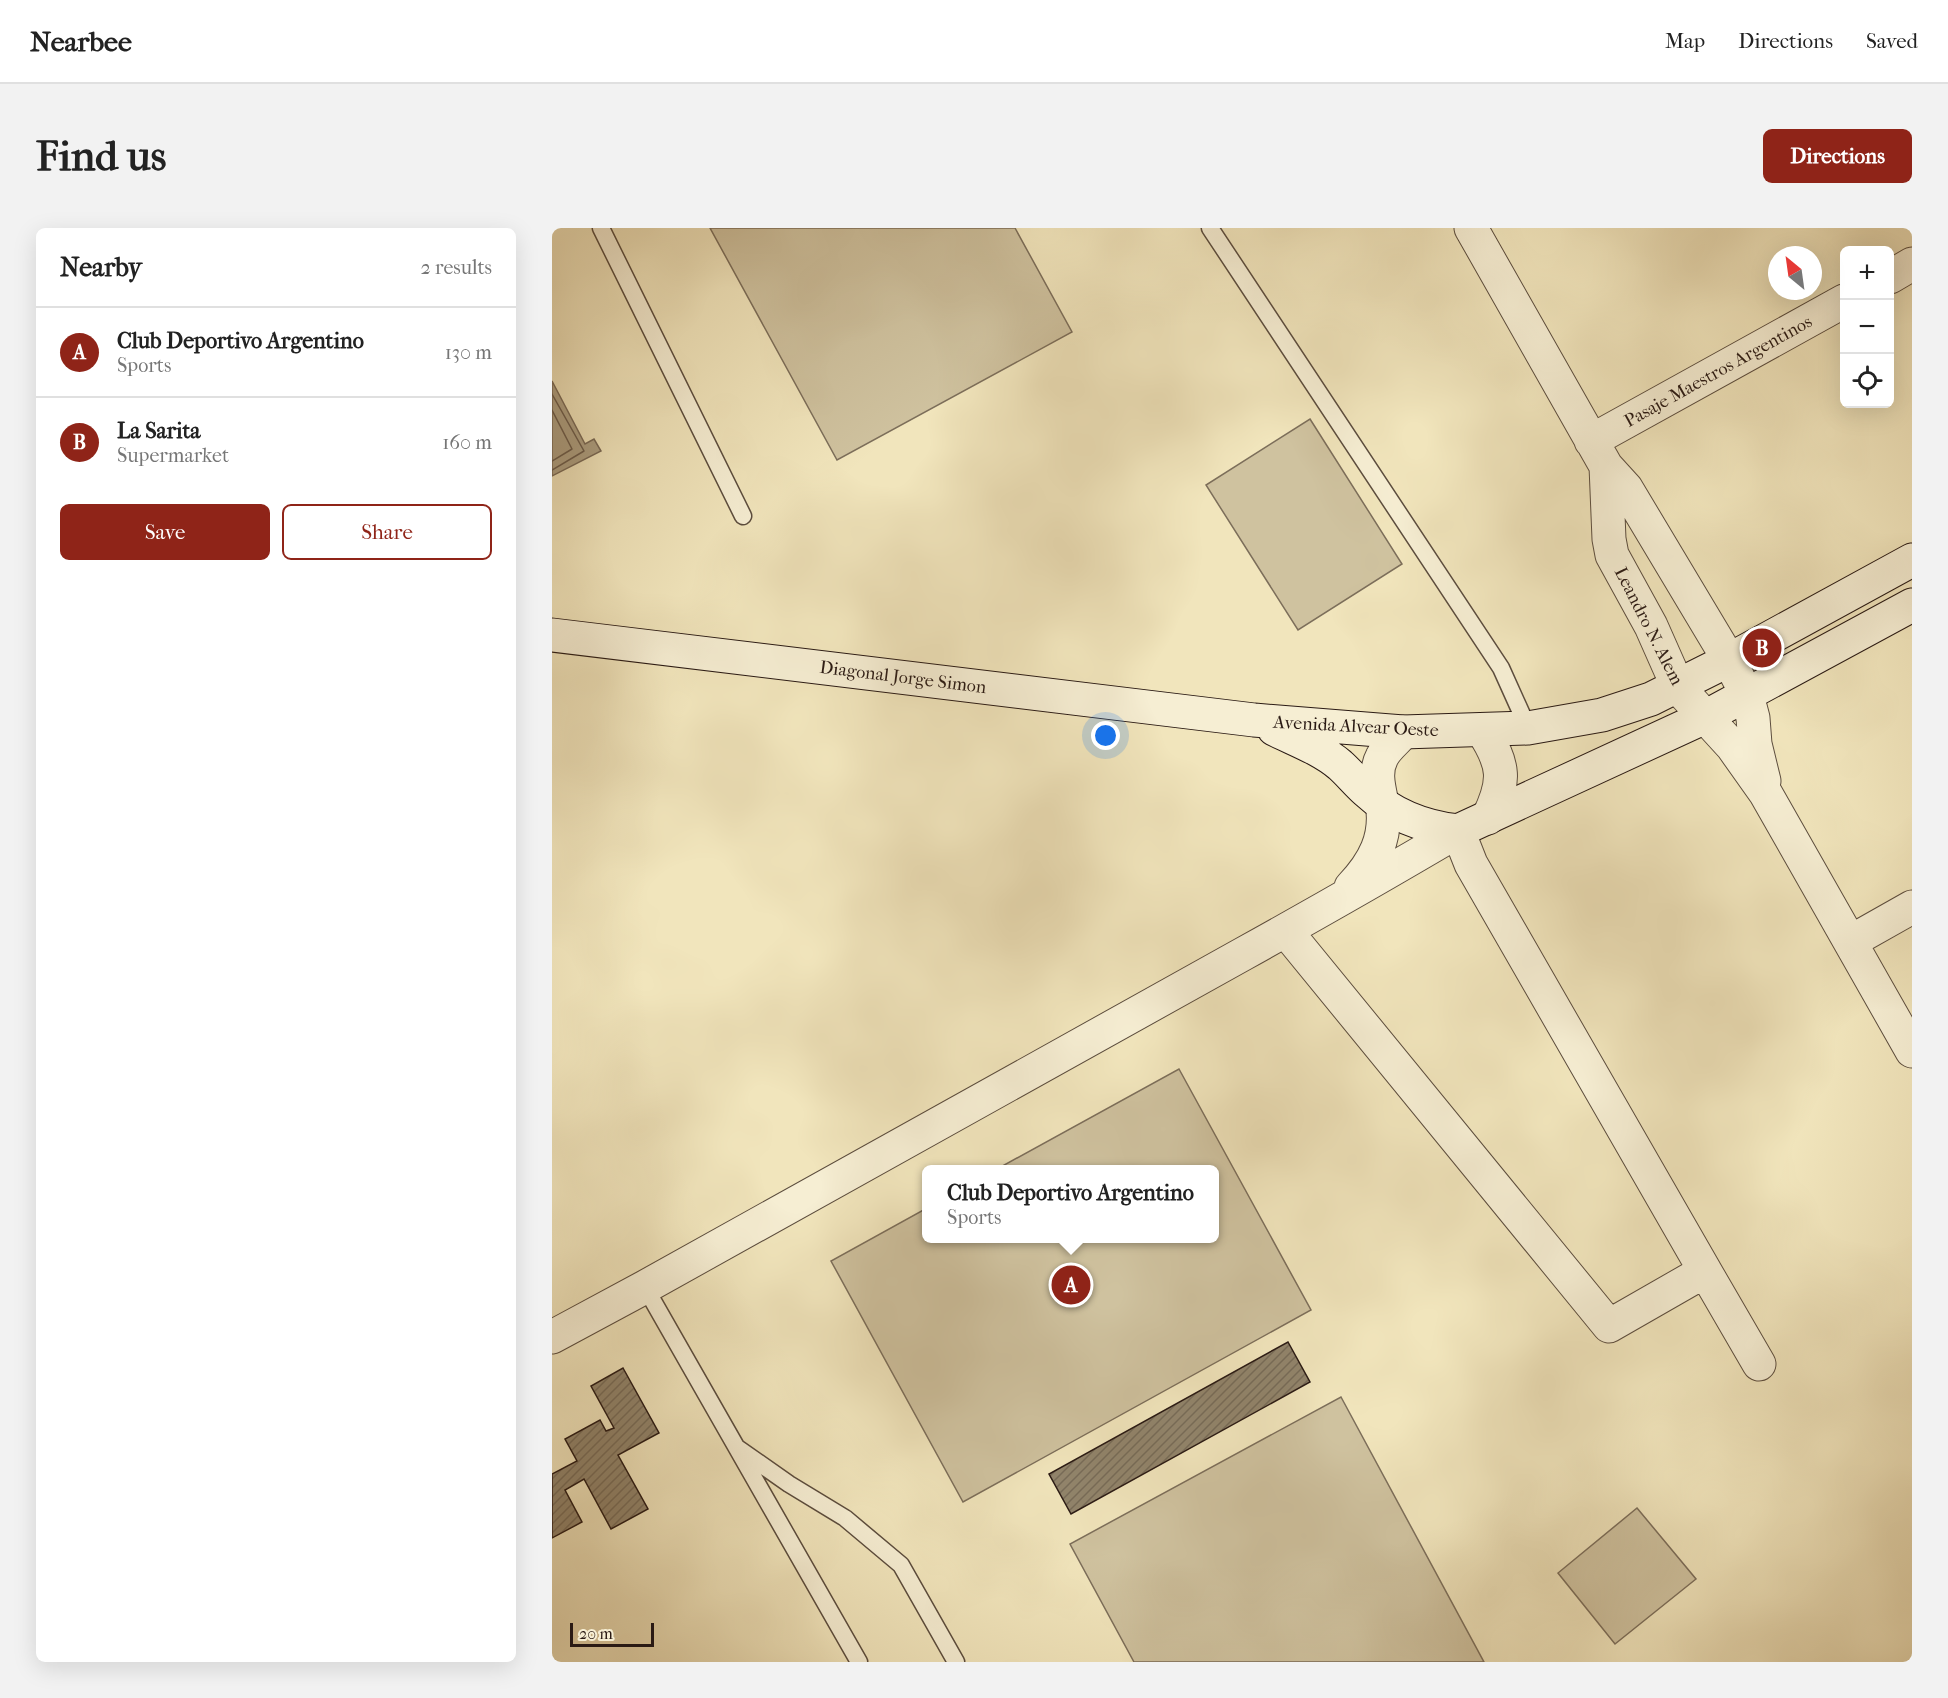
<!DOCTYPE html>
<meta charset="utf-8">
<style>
body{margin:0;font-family:"IM FELL French Canon",serif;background:#f2f2f2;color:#222}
.controls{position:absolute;right:18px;top:18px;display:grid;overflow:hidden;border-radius:9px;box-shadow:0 6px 24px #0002}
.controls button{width:54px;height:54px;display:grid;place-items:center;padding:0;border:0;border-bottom:2px solid #e0e0e0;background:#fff;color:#222;font:30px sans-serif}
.compass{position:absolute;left:1216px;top:18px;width:54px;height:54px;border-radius:50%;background:#fff;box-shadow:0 6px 24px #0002;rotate:331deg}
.scale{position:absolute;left:18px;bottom:15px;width:84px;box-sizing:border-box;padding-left:6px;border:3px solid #2a1a14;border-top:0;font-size:16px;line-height:21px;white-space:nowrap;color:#2a1a14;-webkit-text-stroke:4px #f6eed3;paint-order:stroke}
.you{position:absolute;left:554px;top:508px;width:21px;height:21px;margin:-15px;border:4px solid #fff;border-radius:50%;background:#1a73e8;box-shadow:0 0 0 9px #1a73e833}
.badge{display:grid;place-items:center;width:39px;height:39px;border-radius:50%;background:#8f2418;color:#fff;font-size:20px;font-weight:700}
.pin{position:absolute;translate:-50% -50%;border:3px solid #fff;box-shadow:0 2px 6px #0006}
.popup{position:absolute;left:370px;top:937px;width:297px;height:78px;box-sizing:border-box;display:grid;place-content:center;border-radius:9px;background:#fff;filter:drop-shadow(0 2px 4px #0005);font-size:20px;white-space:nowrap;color:#767676}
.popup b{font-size:22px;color:#222}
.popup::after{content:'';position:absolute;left:50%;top:100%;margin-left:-12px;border:12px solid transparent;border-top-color:#fff}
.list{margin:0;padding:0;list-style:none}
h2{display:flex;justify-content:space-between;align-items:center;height:78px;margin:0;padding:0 24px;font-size:26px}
h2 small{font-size:20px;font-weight:400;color:#767676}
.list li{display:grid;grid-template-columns:39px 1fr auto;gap:18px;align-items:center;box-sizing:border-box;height:90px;padding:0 24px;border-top:2px solid #e0e0e0}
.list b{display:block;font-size:22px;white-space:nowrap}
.list p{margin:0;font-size:20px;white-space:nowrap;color:#767676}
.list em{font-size:20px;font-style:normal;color:#767676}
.actions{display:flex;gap:12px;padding:18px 24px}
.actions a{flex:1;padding:14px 0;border:2px solid #8f2418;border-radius:9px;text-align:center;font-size:21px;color:#8f2418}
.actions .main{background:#8f2418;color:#fff}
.icon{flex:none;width:33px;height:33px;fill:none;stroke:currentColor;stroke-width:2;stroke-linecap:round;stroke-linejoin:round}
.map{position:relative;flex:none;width:1360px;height:1434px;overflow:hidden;border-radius:9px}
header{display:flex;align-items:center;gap:36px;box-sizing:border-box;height:84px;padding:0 30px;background:#fff;border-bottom:2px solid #e0e0e0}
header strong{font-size:28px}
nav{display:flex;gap:33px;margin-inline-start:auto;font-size:21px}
.intro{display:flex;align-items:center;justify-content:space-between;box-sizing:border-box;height:144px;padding:0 36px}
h1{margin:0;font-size:42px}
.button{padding:15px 27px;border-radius:9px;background:#8f2418;color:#fff;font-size:21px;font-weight:700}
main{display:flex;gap:36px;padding:0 36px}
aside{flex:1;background:#fff;border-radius:9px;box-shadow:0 6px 24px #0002}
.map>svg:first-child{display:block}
</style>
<header>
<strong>Nearbee</strong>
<nav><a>Map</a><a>Directions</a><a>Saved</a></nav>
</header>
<div class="intro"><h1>Find us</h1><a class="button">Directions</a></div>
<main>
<aside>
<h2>Nearby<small>2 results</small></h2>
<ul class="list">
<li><span class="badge">A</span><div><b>Club Deportivo Argentino</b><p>Sports</p></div><em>130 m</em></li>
<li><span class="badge">B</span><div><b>La Sarita</b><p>Supermarket</p></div><em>160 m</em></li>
</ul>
<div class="actions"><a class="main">Save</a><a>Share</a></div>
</aside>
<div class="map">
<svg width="1360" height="1434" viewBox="0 0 1360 1434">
<defs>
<pattern id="building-hatch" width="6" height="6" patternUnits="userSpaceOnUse" patternTransform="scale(1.5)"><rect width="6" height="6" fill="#91846b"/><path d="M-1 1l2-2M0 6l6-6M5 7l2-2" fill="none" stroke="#776b57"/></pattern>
</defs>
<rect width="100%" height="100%" fill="#f1e5bc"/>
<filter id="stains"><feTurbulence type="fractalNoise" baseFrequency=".00333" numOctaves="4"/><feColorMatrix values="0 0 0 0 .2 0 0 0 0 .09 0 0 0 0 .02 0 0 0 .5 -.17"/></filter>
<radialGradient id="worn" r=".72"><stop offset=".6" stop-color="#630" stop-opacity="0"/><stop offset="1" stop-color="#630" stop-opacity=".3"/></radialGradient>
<path fill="#cfc29f" stroke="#7c6e5a" stroke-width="1.5" d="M158,0H463L520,104L285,232Z
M758,191L850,336L746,402L654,257Z
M627,841L759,1082L411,1274L279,1033L375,980V1010H663V942L445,941Z
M789,1169L932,1434H582L518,1316Z
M1085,1280L1144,1351L1063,1416L1006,1345Z"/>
<path fill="#ada083" stroke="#796a57" stroke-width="1.5" d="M0,153L33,216L42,211L49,223L0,248Z"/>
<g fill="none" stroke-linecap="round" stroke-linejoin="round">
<path stroke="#6c5d4c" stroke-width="1.5" d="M0,166L32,223L0,242
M0,182L20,221L0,233"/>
</g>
<path fill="url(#building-hatch)" stroke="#2a1a14" stroke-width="1.5" d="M736,1114L758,1154L519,1286L497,1246Z
M71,1140L107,1205L66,1227L96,1281L59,1301L32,1251L13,1262L30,1294L0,1310V1246L25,1233L13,1211L48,1192L54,1203L62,1200L39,1158Z"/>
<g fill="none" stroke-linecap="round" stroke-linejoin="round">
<defs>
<path id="lane" d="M49,0L191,288
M658,0L949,440L976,500
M93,1059L307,1434
M187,1221L237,1256L293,1290L349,1337L404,1434"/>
<path id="street" d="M919,0L1054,238L1074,260L1177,432L1195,467L1201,490L1203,516L1212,553
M1338,49L1360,36
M1039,213L1292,73
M1054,238L1057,311L1060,327L1099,398L1126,459L1180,518L1214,566L1360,823
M930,502C953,537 954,553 936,590
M799,659C822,635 836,609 830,575C827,560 822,544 830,529C834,520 845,512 851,504
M1298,714L1360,679
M1153,1043L1207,1136
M0,1109L93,1059L691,726C763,686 835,645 906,603L919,636L1153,1043L1057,1098L734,703"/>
<path id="secondary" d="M0,407L702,492L851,504L976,500L1050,487L1099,471L1177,432L1360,332
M722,501C744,512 769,521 788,537C797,545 805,555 814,563C840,587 871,599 906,603L1153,489L1360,377"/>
</defs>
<use href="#lane" stroke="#5c4d3e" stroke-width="19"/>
<use href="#street" stroke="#5c4d3e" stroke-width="35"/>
<use href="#secondary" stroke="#2a1a14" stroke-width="35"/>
<use href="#lane" stroke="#f6eed3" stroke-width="16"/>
<use href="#street" stroke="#f6eed3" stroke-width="33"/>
<use href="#secondary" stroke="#f6eed3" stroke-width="33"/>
</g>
<g text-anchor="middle" stroke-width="4.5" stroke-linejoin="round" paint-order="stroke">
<g font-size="18" fill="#2a1a14" stroke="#f6eed3">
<text transform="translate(1166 143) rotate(-29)" y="6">Pasaje Maestros Argentinos</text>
<text transform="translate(1097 398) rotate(63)" y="6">Leandro N. Alem</text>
<text transform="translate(351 449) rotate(7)" y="6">Diagonal Jorge Simon</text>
<text transform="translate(804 498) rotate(3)" y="6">Avenida Alvear Oeste</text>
</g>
</g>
<rect width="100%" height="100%" filter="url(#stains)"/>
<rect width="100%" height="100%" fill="url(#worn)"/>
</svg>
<div class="controls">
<button>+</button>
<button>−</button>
<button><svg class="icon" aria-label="locate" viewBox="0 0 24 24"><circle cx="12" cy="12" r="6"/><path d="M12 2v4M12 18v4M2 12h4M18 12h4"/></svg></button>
</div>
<svg class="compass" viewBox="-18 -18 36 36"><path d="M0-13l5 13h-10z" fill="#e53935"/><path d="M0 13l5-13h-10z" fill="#767676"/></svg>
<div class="scale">20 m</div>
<div class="you"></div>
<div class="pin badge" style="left:519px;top:1057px">A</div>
<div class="popup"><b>Club Deportivo Argentino</b>Sports</div>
<div class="pin badge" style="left:1210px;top:420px">B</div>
</div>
</main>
